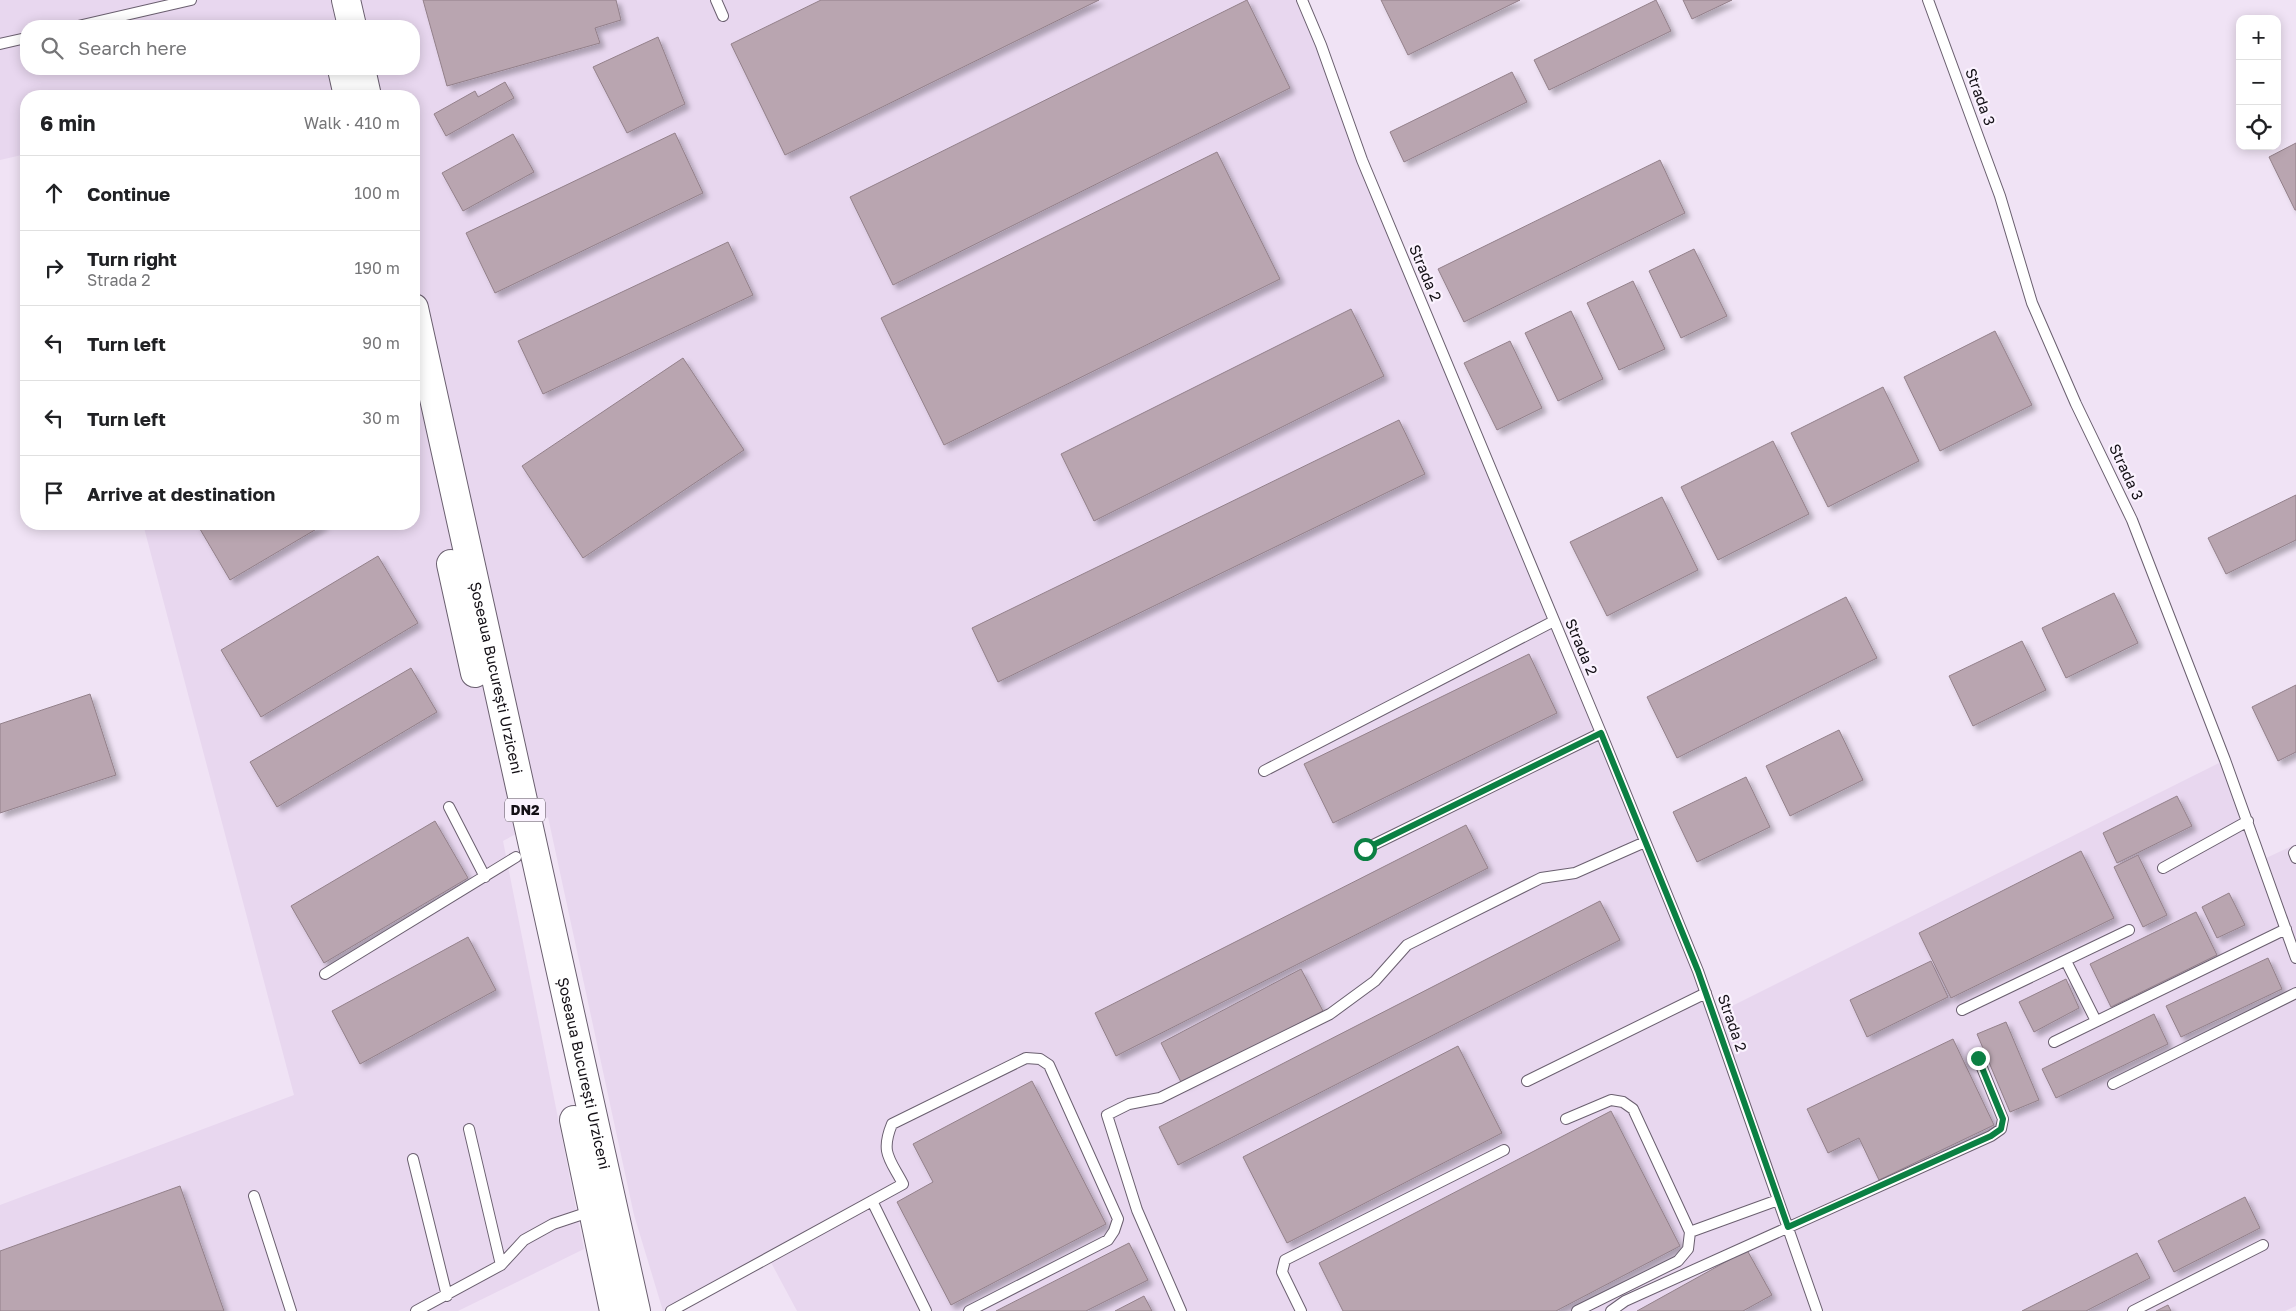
<!DOCTYPE html>
<meta charset="utf-8">
<style>
body{margin:0;font-family:"Golos Text",sans-serif;background:#f2f2f2;color:#202124}
.controls{position:absolute;right:15px;top:15px;display:grid;overflow:hidden;border-radius:10px;box-shadow:0 2px 12px #0003}
.controls button{width:45px;height:45px;display:grid;place-items:center;padding:0;border:0;border-bottom:1px solid #e0e0e0;background:#fff;color:#202124;font:25px sans-serif}
.stop{position:absolute;width:15px;height:15px;margin:-11px;border:4px solid #0b8043;border-radius:50%;background:#fff}
.stop.end{background:#0b8043;border-color:#fff;box-shadow:0 1px 5px #0008}
.list{margin:0;padding:0;list-style:none}
h2{display:flex;justify-content:space-between;align-items:center;height:65px;margin:0;padding:0 20px;font-size:21px}
h2 small{font-size:16px;font-weight:400;color:#757577}
.list li{display:grid;grid-template-columns:32px 1fr auto;gap:15px;align-items:center;box-sizing:border-box;height:75px;padding:0 20px;border-top:1px solid #e0e0e0}
.list b{display:block;font-size:19px;white-space:nowrap}
.list p{margin:0;font-size:16px;white-space:nowrap;color:#757577}
.list em{font-size:16px;font-style:normal;color:#757577}
.icon{flex:none;width:28px;height:28px;fill:none;stroke:currentColor;stroke-width:2;stroke-linecap:round;stroke-linejoin:round}
.map{position:relative;flex:none;width:2296px;height:1311px;overflow:hidden}
.search{position:absolute;background:#fff;box-shadow:0 2px 12px #0003;left:20px;top:20px;width:400px;height:55px;display:flex;align-items:center;gap:12px;box-sizing:border-box;padding:0 18px;border-radius:20px;color:#757577;font-size:19px}
.panel{position:absolute;background:#fff;box-shadow:0 2px 12px #0003;left:20px;top:90px;width:400px;height:440px;border-radius:20px}
.map>svg:first-child{display:block}
</style>
<div class="map">
<svg width="2296" height="1311" viewBox="0 0 2296 1311">
<defs>
<filter id="shadow"><feDropShadow dx="4.5" dy="4.5" stdDeviation="2.5" flood-color="#0004"/></filter>
</defs>
<rect width="100%" height="100%" fill="#f0e3f5"/>
<path fill="#e8d7ef" fill-rule="evenodd" d="M0,0H1302L1362,160L1716,1014L2225,760L2262,860L2296,844V1306L2285,1311H797L767,1255L663,1311L634,1215L548,817L503,841L584,1249L458,1311H0V1205L294,1095L143,524H414V96H26V154L0,160ZM26,26H414V69H26Z"/>
<path fill="#b9a5b0" stroke="#93808a" filter="url(#shadow)" d="M423,0H616L621,20L595,28L600,43L447,86Z
M821,0H1099L785,155L731,44Z
M1247,0L1290,88L893,285L850,197Z
M1381,0H1520L1408,55Z
M1656,0L1671,31L1549,90L1534,60Z
M1683,0H1732L1692,19Z
M658,37L685,104L627,133L593,67Z
M1512,72L1527,102L1404,162L1390,132Z
M505,82L514,98L446,136L434,114L475,91L478,97Z
M675,133L703,193L495,293L466,233Z
M513,134L534,172L463,211L442,173Z
M2296,143V210H2295L2269,157Z
M1217,152L1280,279L944,445L881,318Z
M1660,160L1685,213L1464,322L1438,269Z
M728,242L753,295L543,394L518,341Z
M1694,249L1727,316L1681,338L1649,271Z
M1633,281L1665,349L1619,370L1587,303Z
M1351,309L1384,376L1094,521L1061,454Z
M1571,311L1603,379L1558,401L1525,333Z
M1995,331L2032,405L1940,451L1904,377Z
M1510,341L1542,408L1497,430L1464,363Z
M683,358L744,450L583,558L522,466Z
M1883,387L1919,461L1828,507L1791,433Z
M1399,420L1425,474L998,682L972,628Z
M1773,441L1809,514L1718,560L1681,487Z
M2296,495V540L2226,574L2208,538Z
M1662,497L1698,570L1607,616L1570,542Z
M197,524H325L230,580Z
M378,556L418,623L261,717L221,650Z
M2114,593L2138,643L2066,678L2042,628Z
M1846,597L1877,658L1677,758L1647,697Z
M2022,641L2046,690L1973,726L1949,676Z
M1529,654L1557,713L1333,823L1304,764Z
M411,668L437,712L277,807L250,762Z
M2296,685V752L2278,761L2252,707Z
M90,694L116,775L0,813V724Z
M1839,730L1863,780L1790,816L1766,766Z
M1746,777L1770,827L1697,862L1673,812Z
M2177,796L2192,826L2117,863L2103,833Z
M435,821L468,878L324,963L291,906Z
M1466,825L1488,868L1116,1056L1095,1013Z
M2081,851L2114,918L1951,998L1919,933Z
M2138,855L2167,915L2143,927L2114,867Z
M2229,893L2245,925L2217,938L2202,907Z
M1600,901L1620,940L1178,1165L1159,1127Z
M2196,912L2217,955L2111,1007L2090,964Z
M468,937L496,990L360,1064L332,1011Z
M2268,958L2282,989L2181,1037L2166,1006Z
M1931,961L1948,997L1867,1037L1850,1000Z
M1301,969L1323,1011L1182,1084L1161,1043Z
M2066,979L2079,1008L2034,1032L2019,1002Z
M2154,1014L2168,1044L2056,1098L2042,1069Z
M2006,1022L2039,1100L2010,1112L1977,1034Z
M1953,1039L1994,1125L1879,1180L1859,1138L1828,1153L1807,1109Z
M1458,1046L1502,1133L1287,1243L1243,1157Z
M1032,1081L1106,1224L951,1305L897,1202L933,1182L913,1144Z
M1611,1111L1680,1246L1556,1311H1343L1319,1263Z
M180,1186L224,1311H0V1251Z
M2245,1197L2260,1228L2174,1272L2158,1241Z
M1129,1243L1148,1280L1086,1311H996Z
M1747,1250L1772,1295L1743,1311H1637Z
M2137,1253L2150,1278L2086,1311H2022Z
M1144,1296L1152,1311H1115Z
M2168,1305L2171,1311H2156Z"/>
<g fill="none" stroke-linecap="round" stroke-linejoin="round">
<defs>
<path id="service" d="M716,0L723,16
M1302,0L1321,45L1362,160L1601,733L1698,971L1817,1311
M1928,0L2000,196L2032,303L2076,404L2132,520L2225,760L2296,958
M78,26L191,0
M0,44L26,38
M1264,771L1554,621
M449,807L485,877
M1365,849L1601,733
M2296,851L2294,853L2296,858
M2163,868L2248,821
M2066,961L2096,1021
M325,974L516,857
M1962,1010L2129,930
M2054,1042L2286,929
M1527,1081L1706,993
M2113,1084L2296,993
M1566,1119L1611,1100L1623,1102L1633,1109L1690,1232L1778,1200
M469,1129L501,1265
M413,1159L447,1296
M254,1196L291,1311
M872,1201L926,1311
M416,1311L501,1265L524,1240L553,1224L592,1211
M671,1311L903,1184C890,1159 880,1153 892,1124L1026,1058L1040,1059L1049,1065L1118,1219L1114,1231L1108,1240L969,1311
M1181,1311L1137,1210L1107,1115L1129,1104L1160,1098L1330,1014L1375,981L1407,945L1541,878L1575,873L1645,842
M1301,1311L1282,1272L1285,1260L1504,1150
M1577,1311L1678,1261L1688,1249L1690,1232
M1611,1311L1625,1301L1991,1136L2001,1129L2003,1119L1978,1058
M2133,1311L2263,1245"/>
<g id="trunk">
<path d="M346,0L352,26"/>
<path d="M342,69L348,96"/>
<path d="M361,69L367,96"/>
<path id="s1" d="M414,308L636,1311"/>
<path d="M451,564L475,673"/>
<path d="M574,1120L614,1311"/>
</g>
</defs>
<use href="#service" stroke="#6a5f6f" stroke-width="12"/>
<use href="#trunk" stroke="#6a5f6f" stroke-width="30"/>
<use href="#service" stroke="#fff" stroke-width="10"/>
<use href="#trunk" stroke="#fff" stroke-width="28"/>
</g>
<g fill="none" stroke-linecap="round" stroke-linejoin="round">
<path stroke="#0b8043" stroke-width="6" d="M1365,849L1601,733L1698,971L1788,1227L1991,1136L2001,1129L2003,1119L1978,1058"/>
</g>
<g text-anchor="middle" stroke-width="4.5" stroke-linejoin="round" paint-order="stroke">
<rect fill="#faf2fe" stroke="#58535b" stroke-width="1" x="505" y="798.5" width="40" height="23" rx="4"/>
<g font-size="14" font-weight="bold" fill="#130f15">
<text x="525" y="815">DN2</text>
</g>
<g font-size="15" fill="#130f15" stroke="#faf2fe">
<text transform="translate(1980 97) rotate(70)" y="5">Strada 3</text>
<text transform="translate(1425 273) rotate(67)" y="5">Strada 2</text>
<text transform="translate(2126 472) rotate(65)" y="5">Strada 3</text>
<text transform="translate(1581 647) rotate(67)" y="5">Strada 2</text>
<text dy="5" stroke="none"><textPath href="#s1" startOffset="379">Șoseaua București Urziceni</textPath></text>
<text transform="translate(1732 1023) rotate(71)" y="5">Strada 2</text>
<text dy="5" stroke="none"><textPath href="#s1" startOffset="784">Șoseaua București Urziceni</textPath></text>
</g>
</g>
</svg>
<div class="controls">
<button>+</button>
<button>−</button>
<button><svg class="icon" aria-label="locate" viewBox="0 0 24 24"><circle cx="12" cy="12" r="6"/><path d="M12 2v4M12 18v4M2 12h4M18 12h4"/></svg></button>
</div>
<div class="stop" style="left:1365px;top:849px"></div>
<div class="stop end" style="left:1978px;top:1058px"></div>
<div class="search"><svg class="icon" aria-label="search" viewBox="0 0 24 24"><circle cx="10" cy="10" r="6"/><path d="M15 15l6 6"/></svg>Search here</div>
<section class="panel">
<h2>6 min<small>Walk · 410 m</small></h2>
<ul class="list">
<li><svg class="icon" aria-label="ahead" viewBox="0 0 24 24"><path d="M12 20V5M6 11l6-6 6 6"/></svg><div><b>Continue</b></div><em>100 m</em></li>
<li><svg class="icon" aria-label="right" viewBox="0 0 24 24"><path d="M7 20v-9h11M14 6l5 5-5 5"/></svg><div><b>Turn right</b><p>Strada 2</p></div><em>190 m</em></li>
<li><svg class="icon" aria-label="left" viewBox="0 0 24 24"><path d="M17 20v-9H6M10 6l-5 5 5 5"/></svg><div><b>Turn left</b></div><em>90 m</em></li>
<li><svg class="icon" aria-label="left" viewBox="0 0 24 24"><path d="M17 20v-9H6M10 6l-5 5 5 5"/></svg><div><b>Turn left</b></div><em>30 m</em></li>
<li><svg class="icon" aria-label="arrive" viewBox="0 0 24 24"><path d="M6 21V4h12l-3 4 3 4H6"/></svg><div><b>Arrive at destination</b></div></li>
</ul>
</section>
</div>
